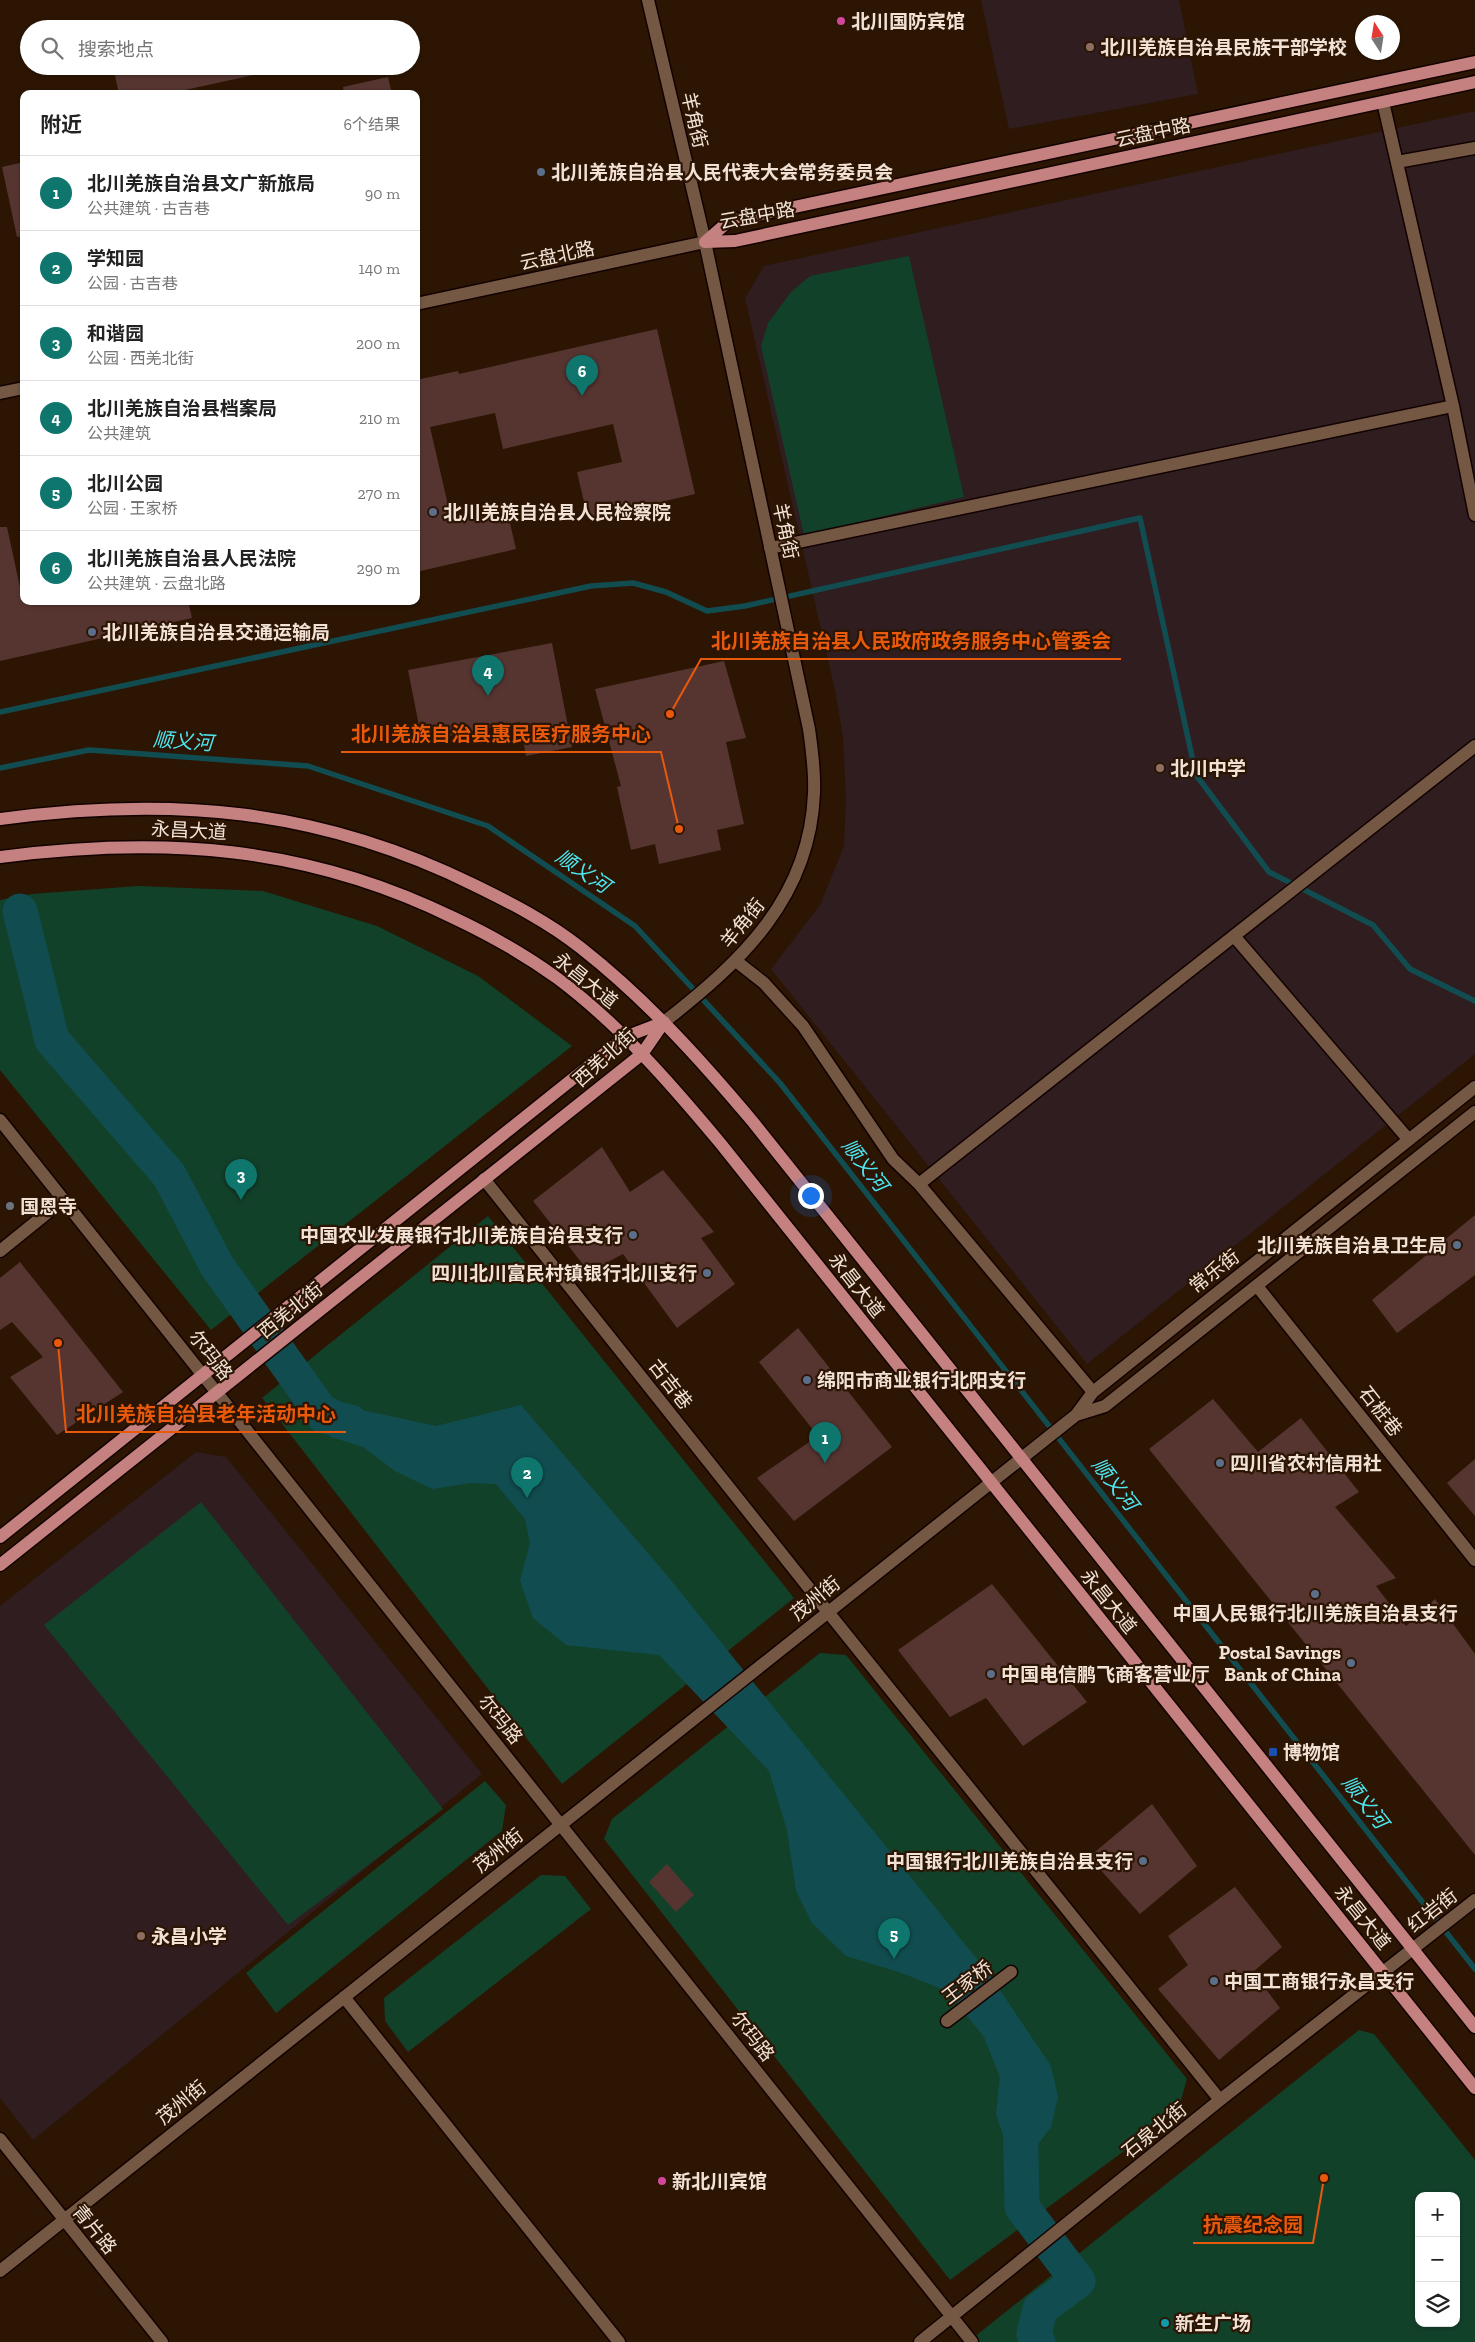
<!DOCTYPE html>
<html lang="zh">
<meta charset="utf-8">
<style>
body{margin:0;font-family:"Zilla Slab","Noto Sans SC",serif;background:#f2f2f2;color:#222}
.controls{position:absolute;right:15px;bottom:15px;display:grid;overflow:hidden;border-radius:10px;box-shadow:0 1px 4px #0004}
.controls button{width:45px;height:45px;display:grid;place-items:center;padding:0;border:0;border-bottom:1px solid #e0e0e0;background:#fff;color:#222;font:25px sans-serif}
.compass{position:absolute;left:1355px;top:15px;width:45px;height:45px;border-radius:50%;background:#fff;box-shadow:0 1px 4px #0004;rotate:348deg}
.you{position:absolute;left:810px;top:1195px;width:18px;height:18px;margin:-12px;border:4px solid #fff;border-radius:50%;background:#1a73e8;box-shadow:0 0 0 8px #1a73e833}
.badge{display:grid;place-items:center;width:32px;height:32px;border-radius:50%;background:#0f766e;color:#fff;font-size:16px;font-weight:700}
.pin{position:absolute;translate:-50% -41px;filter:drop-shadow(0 1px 2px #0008)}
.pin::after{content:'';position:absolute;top:26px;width:18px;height:15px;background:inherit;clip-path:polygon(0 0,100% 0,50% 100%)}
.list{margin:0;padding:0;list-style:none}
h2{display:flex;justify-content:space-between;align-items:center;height:65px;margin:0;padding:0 20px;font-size:21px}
h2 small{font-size:16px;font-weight:400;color:#767676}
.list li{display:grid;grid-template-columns:32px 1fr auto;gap:15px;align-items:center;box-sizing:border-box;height:75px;padding:0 20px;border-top:1px solid #e0e0e0}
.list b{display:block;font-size:19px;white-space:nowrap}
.list p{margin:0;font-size:16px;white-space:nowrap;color:#767676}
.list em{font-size:16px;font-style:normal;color:#767676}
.icon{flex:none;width:28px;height:28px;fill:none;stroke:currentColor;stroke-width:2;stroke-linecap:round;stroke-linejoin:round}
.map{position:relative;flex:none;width:1475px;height:2342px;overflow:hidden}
.search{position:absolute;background:#fff;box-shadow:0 1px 4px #0004;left:20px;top:20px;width:400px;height:55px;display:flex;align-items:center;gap:12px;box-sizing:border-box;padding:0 18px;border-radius:28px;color:#767676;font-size:19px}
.panel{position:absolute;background:#fff;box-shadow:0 1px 4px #0004;left:20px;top:90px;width:400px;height:515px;border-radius:10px}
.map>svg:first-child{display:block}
</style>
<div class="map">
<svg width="1475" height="2342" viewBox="0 0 1475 2342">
<rect width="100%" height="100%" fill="#2c1503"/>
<path fill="#2f1d20" d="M981,0H1179L1198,94L1009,129Z
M1475,111V1054L1087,1364L771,969L820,905L844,846L846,799L843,737L835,690L745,298L764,266Z
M196,1452L226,1457L482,1774L33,2140L0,2098V1606Z"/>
<path fill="#12412a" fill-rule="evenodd" d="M909,256L964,497L804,535L761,346L768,323L791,292L810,276Z
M138,886L263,891L377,926L478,976L572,1046L211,1330L0,1070V900L32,894Z
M488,1216L794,1598L562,1784L262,1398Z
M201,1502L443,1809L288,1925L44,1625Z
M820,1653L846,1655L1187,2079L1178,2111L950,2280L604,1839L612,1819Z
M485,1781L506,1805L502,1831L276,2013L246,1973Z
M541,1875L565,1876L591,1909L408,2052L385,2021L384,1998Z
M1359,2030L1374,2034L1475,2160V2342H968ZM1419,2196H1456V2323H1419Z"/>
<path fill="#114d50" d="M319,1391L357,1409L436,1426L521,1405L665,1573L989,1974L1051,2066L1058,2097L1051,2127L1035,2148L1006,2144L996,2114L1000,2077L984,2037L947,1991L899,1972L846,1956L812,1923L796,1891L787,1830L769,1771L659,1655L566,1645L533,1618L520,1581L530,1543L525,1519L496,1484L471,1483L432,1489L395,1471L363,1447L331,1437L303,1411Z"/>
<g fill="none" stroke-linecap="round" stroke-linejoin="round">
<path stroke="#114d50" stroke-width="5.5" d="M0,712L591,586L633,583L666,592L707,611L745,606L1140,518L1196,775L1269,872L1373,925L1410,969L1475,1001
M0,768L89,750L308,766L488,826L635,926L780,1083L1475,1969"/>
<path stroke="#114d50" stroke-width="35" d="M20,911L52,1040L169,1175L217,1266L324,1416L351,1422
M1020,2097L1022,2207L1078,2281L1040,2309L1034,2334L1038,2342"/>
</g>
<path fill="#563531" d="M113,66H262L263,73L185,90L186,94H119Z
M388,77L392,94H344L343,87Z
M24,162V236L17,237L2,167Z
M657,329L695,494L588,519L577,472L622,462L613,424L503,449L495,413L430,427L451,518L506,506L516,549L416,572V380L458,371L459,374Z
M0,527H7L23,601H188L192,618L0,661Z
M552,643L572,747L526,756L520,722L422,741L408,670Z
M724,661L746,738L726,742L744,824L717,830L721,850L659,864L655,844L631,850L617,787L621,786L595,689Z
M602,1147L630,1192L663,1170L714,1232L701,1238L735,1284L677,1328L623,1254L589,1272L533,1201Z
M1475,1215V1275L1397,1333L1372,1300Z
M20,1262L123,1392L57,1435L10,1377L43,1357L12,1322L0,1330V1278Z
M798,1328L892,1447L794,1521L757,1478L818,1436L759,1362Z
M1213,1399L1258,1452L1301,1418L1359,1492L1335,1507L1396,1578L1376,1586L1406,1626L1435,1599L1475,1654V1855L1149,1449Z
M1475,1459V1516L1447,1483Z
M992,1584L1087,1702L1023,1746L986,1698L950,1717L898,1650Z
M1152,1804L1197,1866L1140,1914L1089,1857Z
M667,1864L694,1895L676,1912L649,1882Z
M1235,1887L1282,1947L1253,1972L1280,2008L1219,2060L1158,1989L1188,1965L1168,1936Z"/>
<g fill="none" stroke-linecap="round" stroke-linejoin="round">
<defs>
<path id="minor" d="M648,0L705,242L809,729C812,750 815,772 814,793C810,898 741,962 664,1022
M1383,102L1453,406L1475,515
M1397,162L1475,148
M416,304L705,242
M0,393L24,388
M770,548L1453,406
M1234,936L1409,1140
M736,961L764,983L803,1026L893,1159L919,1184L1093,1392
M0,1120L972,2342
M484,1179L828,1612L1220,2100
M919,1184L1475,746
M0,1251L63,1200
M1257,1286L1475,1560
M1076,1415L1105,1406L1475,1112
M344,1997L619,2342
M947,2021L1011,1972
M0,2139L162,2342
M0,2271L1076,1415L1093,1392L1475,1087
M920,2342L1220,2100L1475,1900"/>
<path id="major" d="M705,242L729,221L1475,62
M705,242L735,241L1475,82
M0,819C171,796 318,808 474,885C511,903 548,922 581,948C646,999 700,1059 753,1122L1475,2027
M0,857C162,836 305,845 454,918C490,935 524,954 557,978C620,1025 671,1084 721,1144L1475,2088
M0,1537L625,1037L664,1022
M0,1565L642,1054L664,1022"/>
</defs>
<use href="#minor" stroke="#130200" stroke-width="15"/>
<use href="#major" stroke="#130200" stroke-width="15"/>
<use href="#minor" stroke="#745844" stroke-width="12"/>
<use href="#major" stroke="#c4817f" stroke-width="12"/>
</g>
<g fill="#d1479c" stroke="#2c1503" stroke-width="2">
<circle cx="841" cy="21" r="5"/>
<circle cx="662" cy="2181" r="5"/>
</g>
<g fill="#8d6e63" stroke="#2c1503" stroke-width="2">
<circle cx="1090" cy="47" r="5"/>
<circle cx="1160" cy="768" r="5"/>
<circle cx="141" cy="1936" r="5"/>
</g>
<g fill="#5c6f8a" stroke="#2c1503" stroke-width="2">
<circle cx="541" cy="172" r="5"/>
<circle cx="433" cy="512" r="5"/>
<circle cx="92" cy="632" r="5"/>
<circle cx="633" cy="1235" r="5"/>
<circle cx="1457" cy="1245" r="5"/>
<circle cx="707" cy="1273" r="5"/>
<circle cx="807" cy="1380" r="5"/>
<circle cx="1220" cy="1463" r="5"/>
<circle cx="1315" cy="1594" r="5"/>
<circle cx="1351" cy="1663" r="5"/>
<circle cx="991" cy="1674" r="5"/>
<circle cx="1143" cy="1861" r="5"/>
<circle cx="1214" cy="1981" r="5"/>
</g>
<circle fill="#6b7280" stroke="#2c1503" stroke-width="2" cx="10" cy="1206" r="5"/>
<rect fill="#1a4fb4" stroke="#2c1503" stroke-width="2" x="1268" y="1747" width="10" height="10" rx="2.5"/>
<circle fill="#0f9aa8" stroke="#2c1503" stroke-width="2" cx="1165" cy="2323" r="5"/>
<g text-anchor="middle" stroke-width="4.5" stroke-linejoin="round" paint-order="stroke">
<g font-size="19" font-weight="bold" fill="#f2e2d6" stroke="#2c1503" text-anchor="start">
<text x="851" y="28">北川国防宾馆</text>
<text x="1100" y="54">北川羌族自治县民族干部学校</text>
<text x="551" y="179">北川羌族自治县人民代表大会常务委员会</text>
<text x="443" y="519">北川羌族自治县人民检察院</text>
<text x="102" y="639">北川羌族自治县交通运输局</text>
<text x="1170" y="775">北川中学</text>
<text x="20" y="1213">国恩寺</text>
<text x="623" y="1242" text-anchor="end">中国农业发展银行北川羌族自治县支行</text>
<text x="1447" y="1252" text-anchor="end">北川羌族自治县卫生局</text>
<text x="697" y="1280" text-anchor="end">四川北川富民村镇银行北川支行</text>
<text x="817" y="1387">绵阳市商业银行北阳支行</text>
<text x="1230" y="1470">四川省农村信用社</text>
<text x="1315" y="1620" text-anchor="middle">中国人民银行北川羌族自治县支行</text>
<text x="1341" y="1659" text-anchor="end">Postal Savings<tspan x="1341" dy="22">Bank of China</tspan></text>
<text x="1001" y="1681">中国电信鹏飞商客营业厅</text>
<text x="1283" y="1759">博物馆</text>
<text x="1133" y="1868" text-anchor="end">中国银行北川羌族自治县支行</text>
<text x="151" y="1943">永昌小学</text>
<text x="1224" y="1988">中国工商银行永昌支行</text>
<text x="672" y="2188">新北川宾馆</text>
<text x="1175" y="2330">新生广场</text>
</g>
<g font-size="19" fill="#f2e2d6" stroke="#2c1503">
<text transform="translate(695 120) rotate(77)" y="7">羊角街</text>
<text transform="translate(1153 132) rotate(-12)" y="7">云盘中路</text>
<text transform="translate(757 215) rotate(-10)" y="7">云盘中路</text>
<text transform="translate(557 255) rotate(-12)" y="7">云盘北路</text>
<text transform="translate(786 531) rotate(78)" y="7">羊角街</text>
<text transform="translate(189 830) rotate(3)" y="7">永昌大道</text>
<text transform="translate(742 923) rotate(-51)" y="7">羊角街</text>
<text transform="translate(586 980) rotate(39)" y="7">永昌大道</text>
<text transform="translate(604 1057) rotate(-42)" y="7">西羌北街</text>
<text transform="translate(1214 1271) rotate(-38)" y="7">常乐街</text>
<text transform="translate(857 1285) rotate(52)" y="7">永昌大道</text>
<text transform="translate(290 1310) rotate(-39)" y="7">西羌北街</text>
<text transform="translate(211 1355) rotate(52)" y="7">尔玛路</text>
<text transform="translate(671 1384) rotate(52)" y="7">古吉巷</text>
<text transform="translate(1381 1411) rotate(52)" y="7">石桩巷</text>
<text transform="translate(815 1598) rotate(-39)" y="7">茂州街</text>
<text transform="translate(1109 1601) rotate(51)" y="7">永昌大道</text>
<text transform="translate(501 1719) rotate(51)" y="7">尔玛路</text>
<text transform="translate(498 1850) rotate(-39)" y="7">茂州街</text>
<text transform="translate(1432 1910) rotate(-38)" y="7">红岩街</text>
<text transform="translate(1363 1917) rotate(51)" y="7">永昌大道</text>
<text transform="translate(967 1982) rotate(-37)" y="7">王家桥</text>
<text transform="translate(753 2036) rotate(52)" y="7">尔玛路</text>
<text transform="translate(181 2102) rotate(-39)" y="7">茂州街</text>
<text transform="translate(1154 2130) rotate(-39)" y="7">石泉北街</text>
<text transform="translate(95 2229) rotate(51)" y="7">青片路</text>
</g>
<g font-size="20" font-style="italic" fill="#4de7f2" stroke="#2c1503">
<text transform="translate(183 741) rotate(4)" y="7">顺义河</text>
<text transform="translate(583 871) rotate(34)" y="7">顺义河</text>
<text transform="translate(865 1165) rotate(52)" y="7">顺义河</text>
<text transform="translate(1115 1484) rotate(52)" y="7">顺义河</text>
<text transform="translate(1365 1802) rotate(52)" y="7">顺义河</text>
</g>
</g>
<path fill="none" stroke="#e8590c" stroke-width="2" d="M670 714L701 659H1121M679 829L661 752H341M58 1343L66 1432H346M1324 2178L1313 2243H1193"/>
<g fill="#e8590c" stroke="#2c1503" stroke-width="2">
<circle cx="670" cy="714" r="5"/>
<circle cx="679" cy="829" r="5"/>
<circle cx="58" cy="1343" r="5"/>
<circle cx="1324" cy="2178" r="5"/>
</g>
<g font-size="20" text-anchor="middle" font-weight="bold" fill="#e8590c" stroke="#2c1503" stroke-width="4.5" stroke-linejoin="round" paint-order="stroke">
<text x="911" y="648">北川羌族自治县人民政府政务服务中心管委会</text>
<text x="501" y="741">北川羌族自治县惠民医疗服务中心</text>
<text x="206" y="1421">北川羌族自治县老年活动中心</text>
<text x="1253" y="2232">抗震纪念园</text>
</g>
</svg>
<div class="controls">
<button>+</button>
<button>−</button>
<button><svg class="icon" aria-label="layers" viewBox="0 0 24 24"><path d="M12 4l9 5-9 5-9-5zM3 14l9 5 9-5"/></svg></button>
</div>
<svg class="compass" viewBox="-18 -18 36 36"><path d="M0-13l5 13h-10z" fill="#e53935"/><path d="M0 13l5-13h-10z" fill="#767676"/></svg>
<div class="you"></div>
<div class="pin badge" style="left:825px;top:1463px">1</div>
<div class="pin badge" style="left:527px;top:1498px">2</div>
<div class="pin badge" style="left:241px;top:1200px">3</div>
<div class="pin badge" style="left:488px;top:696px">4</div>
<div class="pin badge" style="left:894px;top:1959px">5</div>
<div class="pin badge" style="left:582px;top:396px">6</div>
<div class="search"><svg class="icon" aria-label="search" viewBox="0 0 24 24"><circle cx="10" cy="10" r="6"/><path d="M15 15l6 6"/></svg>搜索地点</div>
<section class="panel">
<h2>附近<small>6个结果</small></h2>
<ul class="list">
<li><span class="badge">1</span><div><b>北川羌族自治县文广新旅局</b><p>公共建筑 · 古吉巷</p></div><em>90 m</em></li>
<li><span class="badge">2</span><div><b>学知园</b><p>公园 · 古吉巷</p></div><em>140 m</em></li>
<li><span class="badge">3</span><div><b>和谐园</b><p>公园 · 西羌北街</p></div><em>200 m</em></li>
<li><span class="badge">4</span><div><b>北川羌族自治县档案局</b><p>公共建筑</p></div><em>210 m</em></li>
<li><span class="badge">5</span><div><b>北川公园</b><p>公园 · 王家桥</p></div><em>270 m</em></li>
<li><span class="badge">6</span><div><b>北川羌族自治县人民法院</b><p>公共建筑 · 云盘北路</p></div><em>290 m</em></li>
</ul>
</section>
</div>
